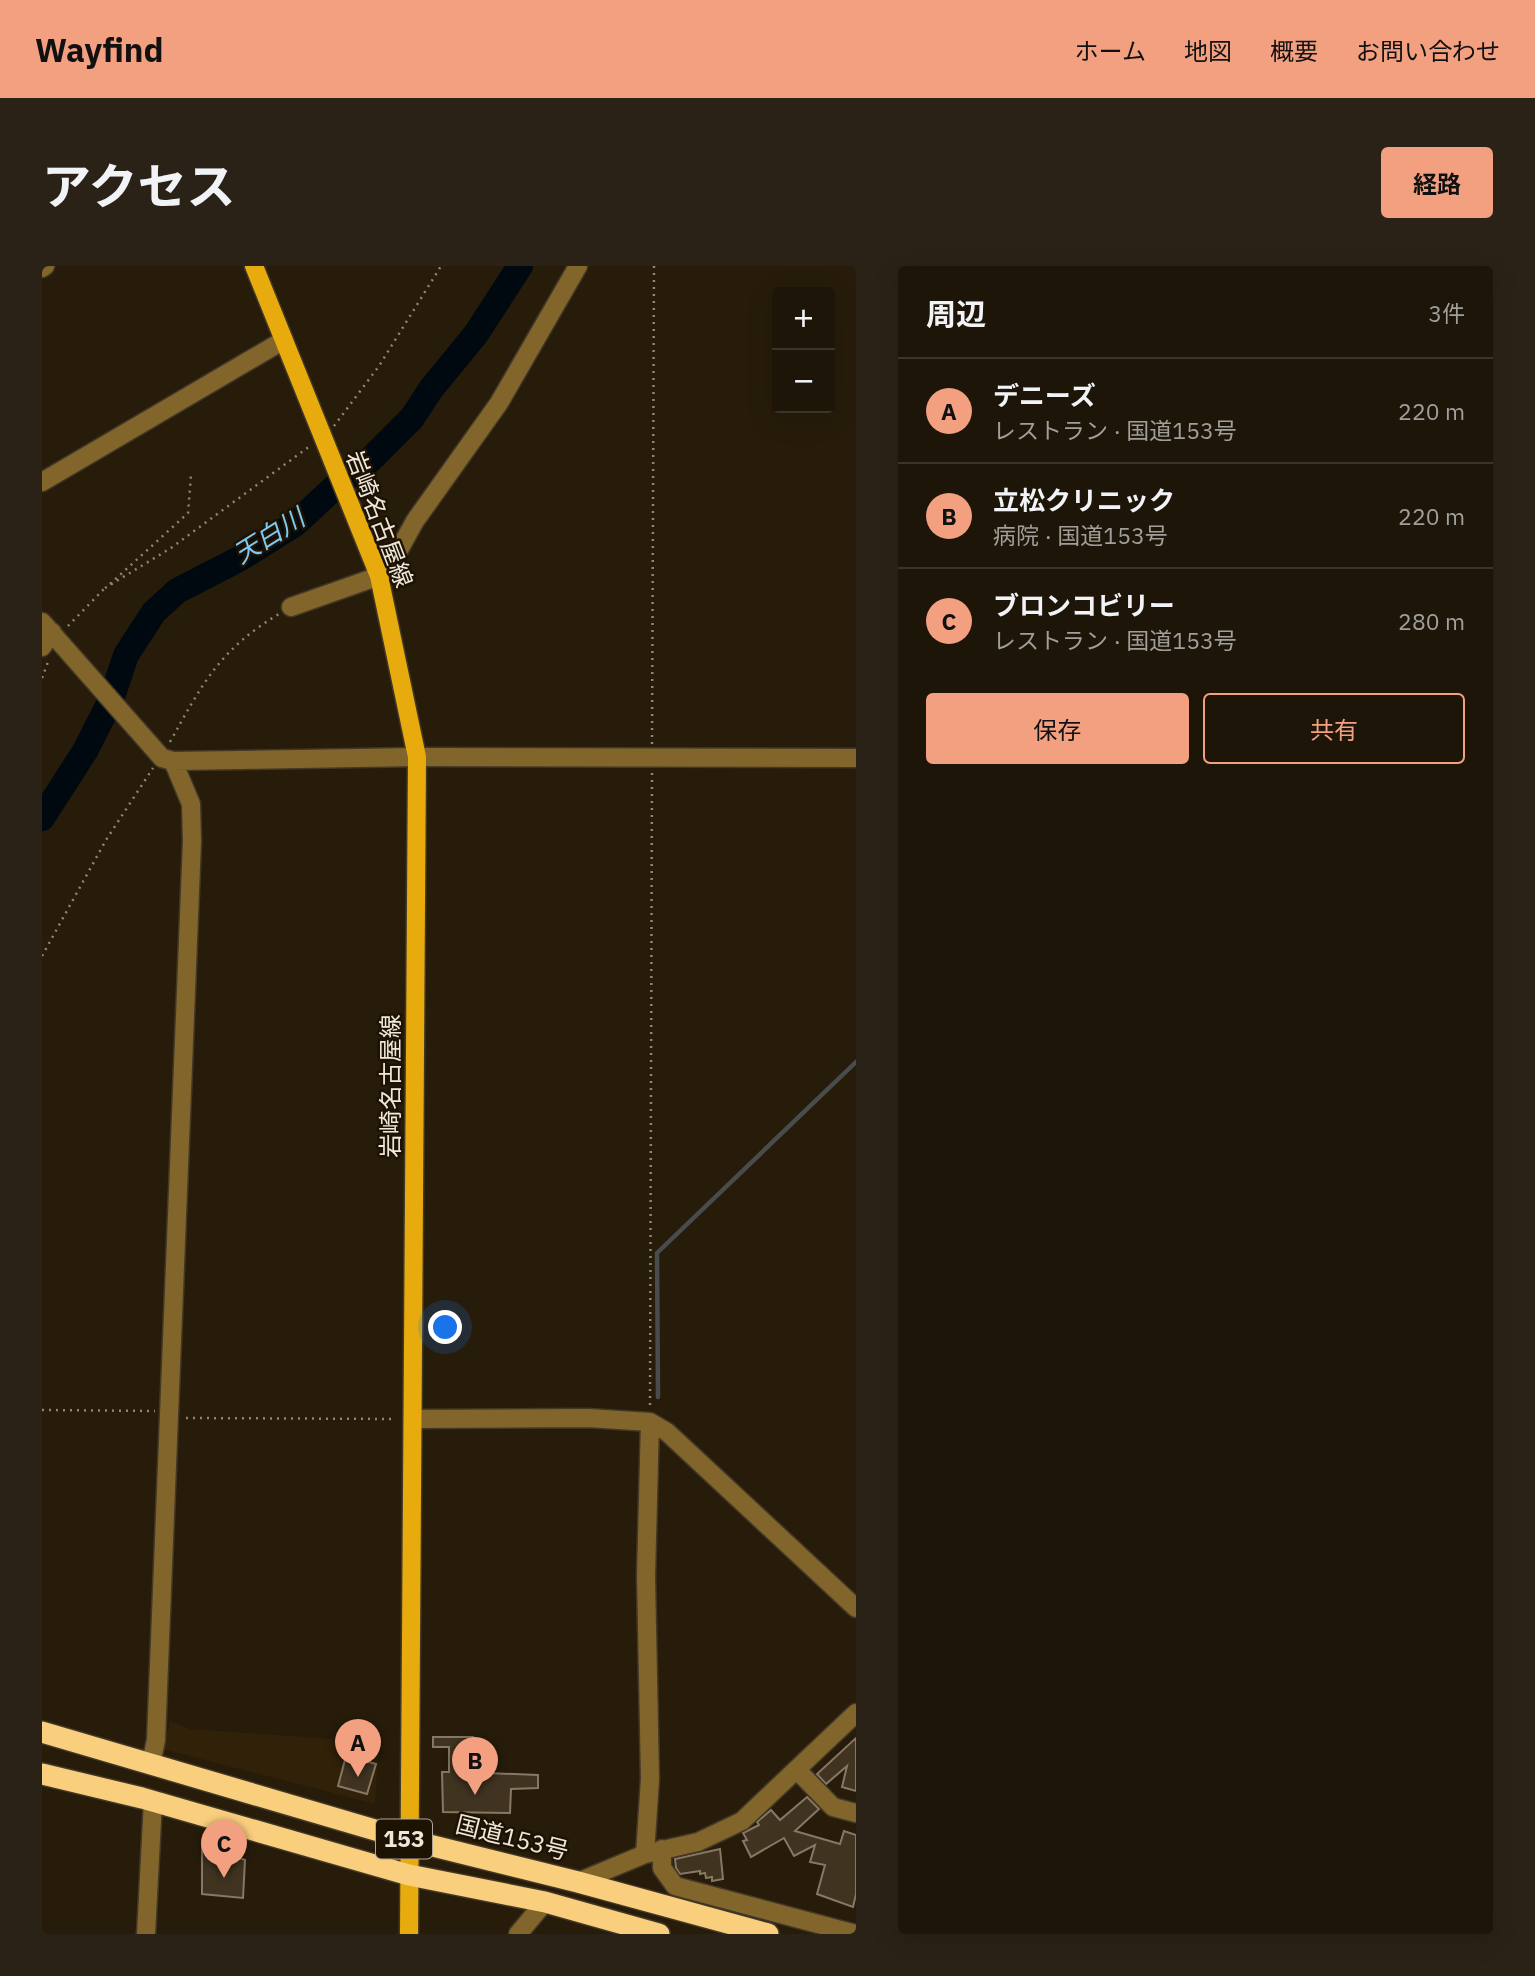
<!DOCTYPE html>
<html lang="ja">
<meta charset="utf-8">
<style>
body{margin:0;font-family:"IBM Plex Sans","Noto Sans JP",sans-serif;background:#2a2216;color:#f1f3f6}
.controls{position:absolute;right:21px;top:21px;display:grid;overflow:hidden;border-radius:7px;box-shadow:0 7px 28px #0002}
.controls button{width:63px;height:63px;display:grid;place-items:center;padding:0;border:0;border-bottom:2px solid #3b3429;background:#1d1508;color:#f1f3f6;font:35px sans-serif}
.you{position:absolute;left:404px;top:1062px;width:24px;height:24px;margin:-18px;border:5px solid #fff;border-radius:50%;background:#1a73e8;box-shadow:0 0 0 10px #1a73e833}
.badge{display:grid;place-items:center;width:46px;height:46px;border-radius:50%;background:#f2a080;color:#111;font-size:23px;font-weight:700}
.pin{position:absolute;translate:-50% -58px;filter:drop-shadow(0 2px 4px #0008)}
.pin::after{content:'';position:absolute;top:37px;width:24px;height:21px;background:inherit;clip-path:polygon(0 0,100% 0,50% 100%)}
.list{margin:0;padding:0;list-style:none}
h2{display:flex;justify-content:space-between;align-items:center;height:91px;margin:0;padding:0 28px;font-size:30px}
h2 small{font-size:23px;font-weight:400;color:#a09f9c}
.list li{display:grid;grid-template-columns:46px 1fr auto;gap:21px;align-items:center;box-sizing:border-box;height:105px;padding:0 28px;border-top:2px solid #3b3429}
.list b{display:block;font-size:26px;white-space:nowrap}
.list p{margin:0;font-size:23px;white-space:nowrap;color:#a09f9c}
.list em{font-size:23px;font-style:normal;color:#a09f9c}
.actions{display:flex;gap:14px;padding:21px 28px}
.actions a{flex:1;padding:16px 0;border:2px solid #f2a080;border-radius:7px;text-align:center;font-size:24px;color:#f2a080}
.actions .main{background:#f2a080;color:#111}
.map{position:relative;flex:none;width:814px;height:1668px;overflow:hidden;border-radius:7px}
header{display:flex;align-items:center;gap:42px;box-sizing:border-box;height:98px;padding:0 35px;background:#f2a080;color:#111}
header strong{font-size:33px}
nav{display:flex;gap:38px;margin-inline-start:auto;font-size:24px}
.intro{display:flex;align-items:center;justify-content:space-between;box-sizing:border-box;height:168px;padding:0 42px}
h1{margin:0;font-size:49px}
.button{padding:18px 32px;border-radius:7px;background:#f2a080;color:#111;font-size:24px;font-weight:700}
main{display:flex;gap:42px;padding:0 42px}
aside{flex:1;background:#1d1508;border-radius:7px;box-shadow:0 7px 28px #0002}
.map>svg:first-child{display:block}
</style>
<header>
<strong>Wayfind</strong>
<nav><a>ホーム</a><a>地図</a><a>概要</a><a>お問い合わせ</a></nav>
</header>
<div class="intro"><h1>アクセス</h1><a class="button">経路</a></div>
<main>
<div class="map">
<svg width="814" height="1668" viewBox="0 0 814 1668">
<rect width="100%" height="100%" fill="#271c0a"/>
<path fill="#302108" d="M128,1455L148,1463L337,1476L333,1538L121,1483Z"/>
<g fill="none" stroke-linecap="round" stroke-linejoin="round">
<path stroke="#484c4d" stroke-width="4.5" d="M616,1131L615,987L814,796"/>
<path stroke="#010910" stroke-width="26" d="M0,552L43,485L69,434L84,389L112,346L135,325L197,293L253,258L294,220L328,194L370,152L389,123L434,68L478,0"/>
</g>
<path fill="#403421" stroke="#867864" stroke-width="2" d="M391,1471H431V1482H421V1506L496,1509V1522L469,1523L468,1547L401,1546L400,1506H407V1481H391Z
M814,1472V1525L800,1521L805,1500L784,1518L775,1508Z
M304,1490L334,1498L325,1528L296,1520Z
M765,1531L777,1543L753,1565L798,1578L802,1565L814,1569V1628L811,1641L775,1628L783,1599L768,1596L773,1579L752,1590L742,1572L709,1591L701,1575L705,1574L701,1567L717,1559L715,1556L729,1544L738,1554Z
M160,1579L203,1594L201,1632L160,1628Z
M678,1583L681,1613L670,1615V1611L664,1612L663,1607L658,1608V1605L638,1608L634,1602L633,1593Z"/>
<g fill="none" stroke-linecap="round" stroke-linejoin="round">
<defs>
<path id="minor" d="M0,2L3,0
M0,216L242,74
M249,341L337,310L352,293L373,255L457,137L536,0
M0,356L120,492L131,495L375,491L814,492
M0,381L10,366
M371,1153L546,1152L608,1156L625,1166L814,1342
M109,1498L114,1474L150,575L149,538L131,495
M756,1505L791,1541L814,1547
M620,1583V1602L633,1620L814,1668
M603,1588L608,1513L604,1310L608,1156
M536,1616L603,1588L656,1576L700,1555L814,1447
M104,1668L111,1535
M476,1668L503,1636"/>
<path id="major" d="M212,0L337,310L375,491L367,1668"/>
<path id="highway" d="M0,1466L367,1574L536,1616L726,1668
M0,1508L100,1532L367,1609L503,1636L617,1668"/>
</defs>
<use href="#minor" stroke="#433827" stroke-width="21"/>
<use href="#major" stroke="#433827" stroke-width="21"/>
<use href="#highway" stroke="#433827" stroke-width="24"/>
<path stroke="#8f8678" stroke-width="2.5" stroke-dasharray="2 5" stroke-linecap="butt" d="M292,160L337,100L399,0
M68,318L146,247L149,209
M63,322L129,282L268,180
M26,360L63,322
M0,412L6,396
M128,476C160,418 178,383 237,348
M610,478L612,0
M0,690L64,574L111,502
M608,1139L610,505
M0,1144L113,1145
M144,1152L354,1153"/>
<use href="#minor" stroke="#81652b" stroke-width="18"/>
<use href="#major" stroke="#e7ab0e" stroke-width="18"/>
<use href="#highway" stroke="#f9ce7d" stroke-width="21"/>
</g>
<g text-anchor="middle" stroke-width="5" stroke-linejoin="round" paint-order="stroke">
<rect fill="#1e1303" stroke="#b0a79b" stroke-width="2" x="334" y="1553.5" width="56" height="39" rx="5"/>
<g font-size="23" font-weight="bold" fill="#eee7dc">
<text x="362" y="1581">153</text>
</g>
<g font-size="24" fill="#eee7dc" stroke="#1e1303">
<text transform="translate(337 253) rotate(69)" y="8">岩崎名古屋線</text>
<text transform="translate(349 820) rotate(-90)" y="8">岩崎名古屋線</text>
<text transform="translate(470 1572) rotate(14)" y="8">国道153号</text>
</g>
<g font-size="26" font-style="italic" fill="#7fcaf2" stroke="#1e1303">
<text transform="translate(227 270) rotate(-32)" y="9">天白川</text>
</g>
</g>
</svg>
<div class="controls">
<button>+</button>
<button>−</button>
</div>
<div class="you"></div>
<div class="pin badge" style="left:316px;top:1511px">A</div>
<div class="pin badge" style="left:433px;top:1529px">B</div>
<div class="pin badge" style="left:182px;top:1612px">C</div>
</div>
<aside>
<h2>周辺<small>3件</small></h2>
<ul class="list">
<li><span class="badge">A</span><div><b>デニーズ</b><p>レストラン · 国道153号</p></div><em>220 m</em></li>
<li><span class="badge">B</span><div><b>立松クリニック</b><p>病院 · 国道153号</p></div><em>220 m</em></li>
<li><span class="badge">C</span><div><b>ブロンコビリー</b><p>レストラン · 国道153号</p></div><em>280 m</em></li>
</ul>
<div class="actions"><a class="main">保存</a><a>共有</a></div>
</aside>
</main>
